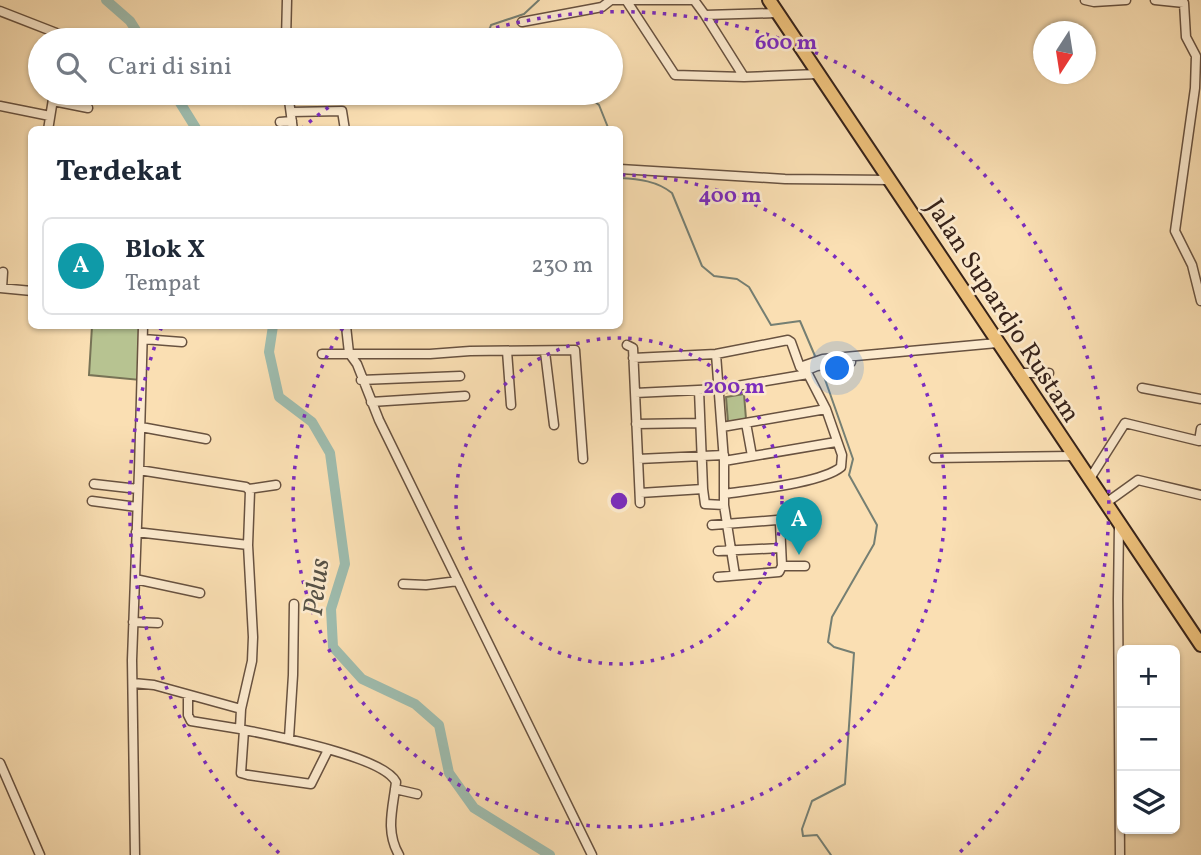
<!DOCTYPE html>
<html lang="id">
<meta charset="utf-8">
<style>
body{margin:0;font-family:Vollkorn,serif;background:#f6f6f7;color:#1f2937}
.controls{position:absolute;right:21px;bottom:21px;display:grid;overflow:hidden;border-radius:10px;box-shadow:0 2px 5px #0004}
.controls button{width:63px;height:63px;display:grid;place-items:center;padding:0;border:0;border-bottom:2px solid #e0e1e3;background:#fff;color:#1f2937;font:35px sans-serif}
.compass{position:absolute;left:1033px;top:21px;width:63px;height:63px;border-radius:50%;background:#fff;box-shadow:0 2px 5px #0004;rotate:192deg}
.you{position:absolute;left:838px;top:369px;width:24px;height:24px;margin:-18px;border:5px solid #fff;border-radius:50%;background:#1a73e8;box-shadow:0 0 0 10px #1a73e833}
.badge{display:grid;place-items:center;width:46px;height:46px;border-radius:50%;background:#0b8043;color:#fff;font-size:23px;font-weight:700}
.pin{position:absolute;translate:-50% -58px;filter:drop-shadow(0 2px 4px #0008)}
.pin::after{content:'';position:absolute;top:37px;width:24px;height:21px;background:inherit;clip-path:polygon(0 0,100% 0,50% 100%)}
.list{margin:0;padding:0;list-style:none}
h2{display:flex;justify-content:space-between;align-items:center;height:91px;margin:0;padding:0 28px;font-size:30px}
h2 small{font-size:23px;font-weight:400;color:#747a83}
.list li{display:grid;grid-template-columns:46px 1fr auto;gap:21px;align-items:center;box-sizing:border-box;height:98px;margin:0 14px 14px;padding:0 14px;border:2px solid #e0e1e3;border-radius:10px}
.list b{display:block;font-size:26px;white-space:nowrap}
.list p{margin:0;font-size:23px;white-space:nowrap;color:#747a83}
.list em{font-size:23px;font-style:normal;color:#747a83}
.icon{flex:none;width:38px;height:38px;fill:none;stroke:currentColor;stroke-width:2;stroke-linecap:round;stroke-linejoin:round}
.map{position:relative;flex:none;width:1201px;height:855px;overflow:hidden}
.search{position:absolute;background:#fff;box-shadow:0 2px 5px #0004;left:28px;top:28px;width:595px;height:77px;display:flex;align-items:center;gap:18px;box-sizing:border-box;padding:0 24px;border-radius:38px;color:#747a83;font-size:26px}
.panel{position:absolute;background:#fff;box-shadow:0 2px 5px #0004;left:28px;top:126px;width:595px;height:203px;border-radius:10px}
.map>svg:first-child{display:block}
</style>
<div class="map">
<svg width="1201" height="855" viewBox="0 0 1201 855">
<rect width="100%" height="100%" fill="#fadfb3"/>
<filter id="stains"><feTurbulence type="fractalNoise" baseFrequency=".00286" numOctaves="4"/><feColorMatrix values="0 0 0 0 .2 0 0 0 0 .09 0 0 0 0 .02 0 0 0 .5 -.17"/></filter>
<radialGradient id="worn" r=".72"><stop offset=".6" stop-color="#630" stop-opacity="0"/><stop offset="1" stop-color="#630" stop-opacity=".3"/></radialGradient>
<path fill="#b7c391" stroke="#777356" stroke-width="2" d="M92,326H141L140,380L89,375Z
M744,394L746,419L728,422L726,397Z"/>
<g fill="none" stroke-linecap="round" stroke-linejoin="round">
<path stroke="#757f73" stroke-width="2" d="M486,40L491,25L524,14L539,0
M584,93L599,105L609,130
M620,178C639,179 657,181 672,193L702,266L714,276L737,279L749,287L771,325L800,321L815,356
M821,368L853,459L849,475L877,525L874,544L832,617L828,642L834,647L854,653L845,784L812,801L802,829L803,836L817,835L831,855"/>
<path stroke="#9ebcae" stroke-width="10" d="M106,0L130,21L142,40
M174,93L197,130
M273,326L269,352L279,397L312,422L330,453L345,564L331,609L333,647L362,679L415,704L439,725L449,773L474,808L550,855"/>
<defs>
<path id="minor" d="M609,0H695
M626,0L675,75L744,77
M694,0L705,15L777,13
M1085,0L1094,2L1126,0
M1155,0L1184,3L1186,37L1196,56L1195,88L1175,231L1192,265L1201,301
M0,11L59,34L65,40
M705,15L744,77L817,74
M522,22L602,7L611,0
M286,40L287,0
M288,93L293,130
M53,101L88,108
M0,106L50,116
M291,112L342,111L345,130
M280,122L292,121
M48,130L54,93
M620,169L785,179L890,180
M0,288L32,291
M2,288L3,272
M143,326L139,470L246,487L250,491L248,545L253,637L252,661L241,709L240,729C270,735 383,756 396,782C393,808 385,831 399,855
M346,326L349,353L357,364L379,420L592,855
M143,339L182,342
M627,345L633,348L640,503
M507,351L511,405
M545,352L554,425
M322,354H430L470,351L575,350L583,459
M633,358L716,354L788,340L791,342L800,367L808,374L826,409L842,455L841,467C822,483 751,490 725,494
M800,367L823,359L997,343
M805,371L817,366L851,362
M1017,373H1049
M361,380L460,376
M1142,388L1201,399
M699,390L703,489
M635,393L719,389L808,374
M371,402L465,396
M746,423L752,456
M636,424L700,423
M141,427L206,439
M722,427L826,409
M934,458L1073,456
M638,459L724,455
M724,461L836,442
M1089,480L1125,423L1199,441L1201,429
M94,484L138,489
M249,489L276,485
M640,493L703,489L705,504L724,505V461L716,354
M92,501L137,507
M1106,503L1138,480L1201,495
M724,505L735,575
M1119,524L1118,599L1120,855
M712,525L777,520L780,523L782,566L779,572L718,577
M136,532L248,545
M718,551L781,548
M782,566H805
M135,579L200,593
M403,584L426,585L458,581
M133,622L158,623
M133,683L154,685L241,709
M188,696V715L191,721L240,729
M244,730L241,773L248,775L311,784L328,750
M289,738L293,675L294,604
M0,763L40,855
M395,789L417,794
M135,855L132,660L139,470"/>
<path id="highway" d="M769,0L1201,645"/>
</defs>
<use href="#minor" stroke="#685240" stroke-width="11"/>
<use href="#highway" stroke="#37231a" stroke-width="16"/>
<use href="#minor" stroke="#fceace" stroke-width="8"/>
<use href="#highway" stroke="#edc07a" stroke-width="12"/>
</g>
<g fill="none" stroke="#7b2cbf" stroke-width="3.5" stroke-dasharray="3.5 7">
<circle cx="619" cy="501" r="163"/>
<path d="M622 175A326 326 0 1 1 344 326"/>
<path d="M279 853A489 489 0 0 1 162 326M301 129A489 489 0 0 1 349 93M456 40A489 489 0 0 1 959 853"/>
</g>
<g text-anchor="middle" stroke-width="5" stroke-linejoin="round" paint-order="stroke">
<g font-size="26" fill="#37231a" stroke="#fceace">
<text transform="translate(1004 310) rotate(57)" y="9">Jalan Supardjo Rustam</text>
</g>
<g font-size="28" font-style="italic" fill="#565146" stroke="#fceace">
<text transform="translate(315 587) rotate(-83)" y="10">Pelus</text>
</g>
</g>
<circle cx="619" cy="501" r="10" fill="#7b2cbf" stroke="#fceace" stroke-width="3.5"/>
<g font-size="21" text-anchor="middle" font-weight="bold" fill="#7b2cbf" stroke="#fceace" stroke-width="5" stroke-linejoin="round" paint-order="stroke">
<text x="786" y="49">600 m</text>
<text x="730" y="202">400 m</text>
<text x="734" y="393">200 m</text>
</g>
<rect width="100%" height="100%" filter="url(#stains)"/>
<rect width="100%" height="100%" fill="url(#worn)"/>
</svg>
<div class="controls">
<button>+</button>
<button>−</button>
<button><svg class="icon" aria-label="layers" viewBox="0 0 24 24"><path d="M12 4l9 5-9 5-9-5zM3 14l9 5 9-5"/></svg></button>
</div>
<svg class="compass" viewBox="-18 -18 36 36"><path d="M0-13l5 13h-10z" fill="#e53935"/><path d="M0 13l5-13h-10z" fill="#747a83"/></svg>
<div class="you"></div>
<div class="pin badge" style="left:799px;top:555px;background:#0f9aa8">A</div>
<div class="search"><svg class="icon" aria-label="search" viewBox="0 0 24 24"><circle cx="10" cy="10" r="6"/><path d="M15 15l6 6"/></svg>Cari di sini</div>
<section class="panel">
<h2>Terdekat<small></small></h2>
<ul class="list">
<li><span class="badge" style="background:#0f9aa8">A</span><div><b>Blok X</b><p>Tempat</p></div><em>230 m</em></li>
</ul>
</section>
</div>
